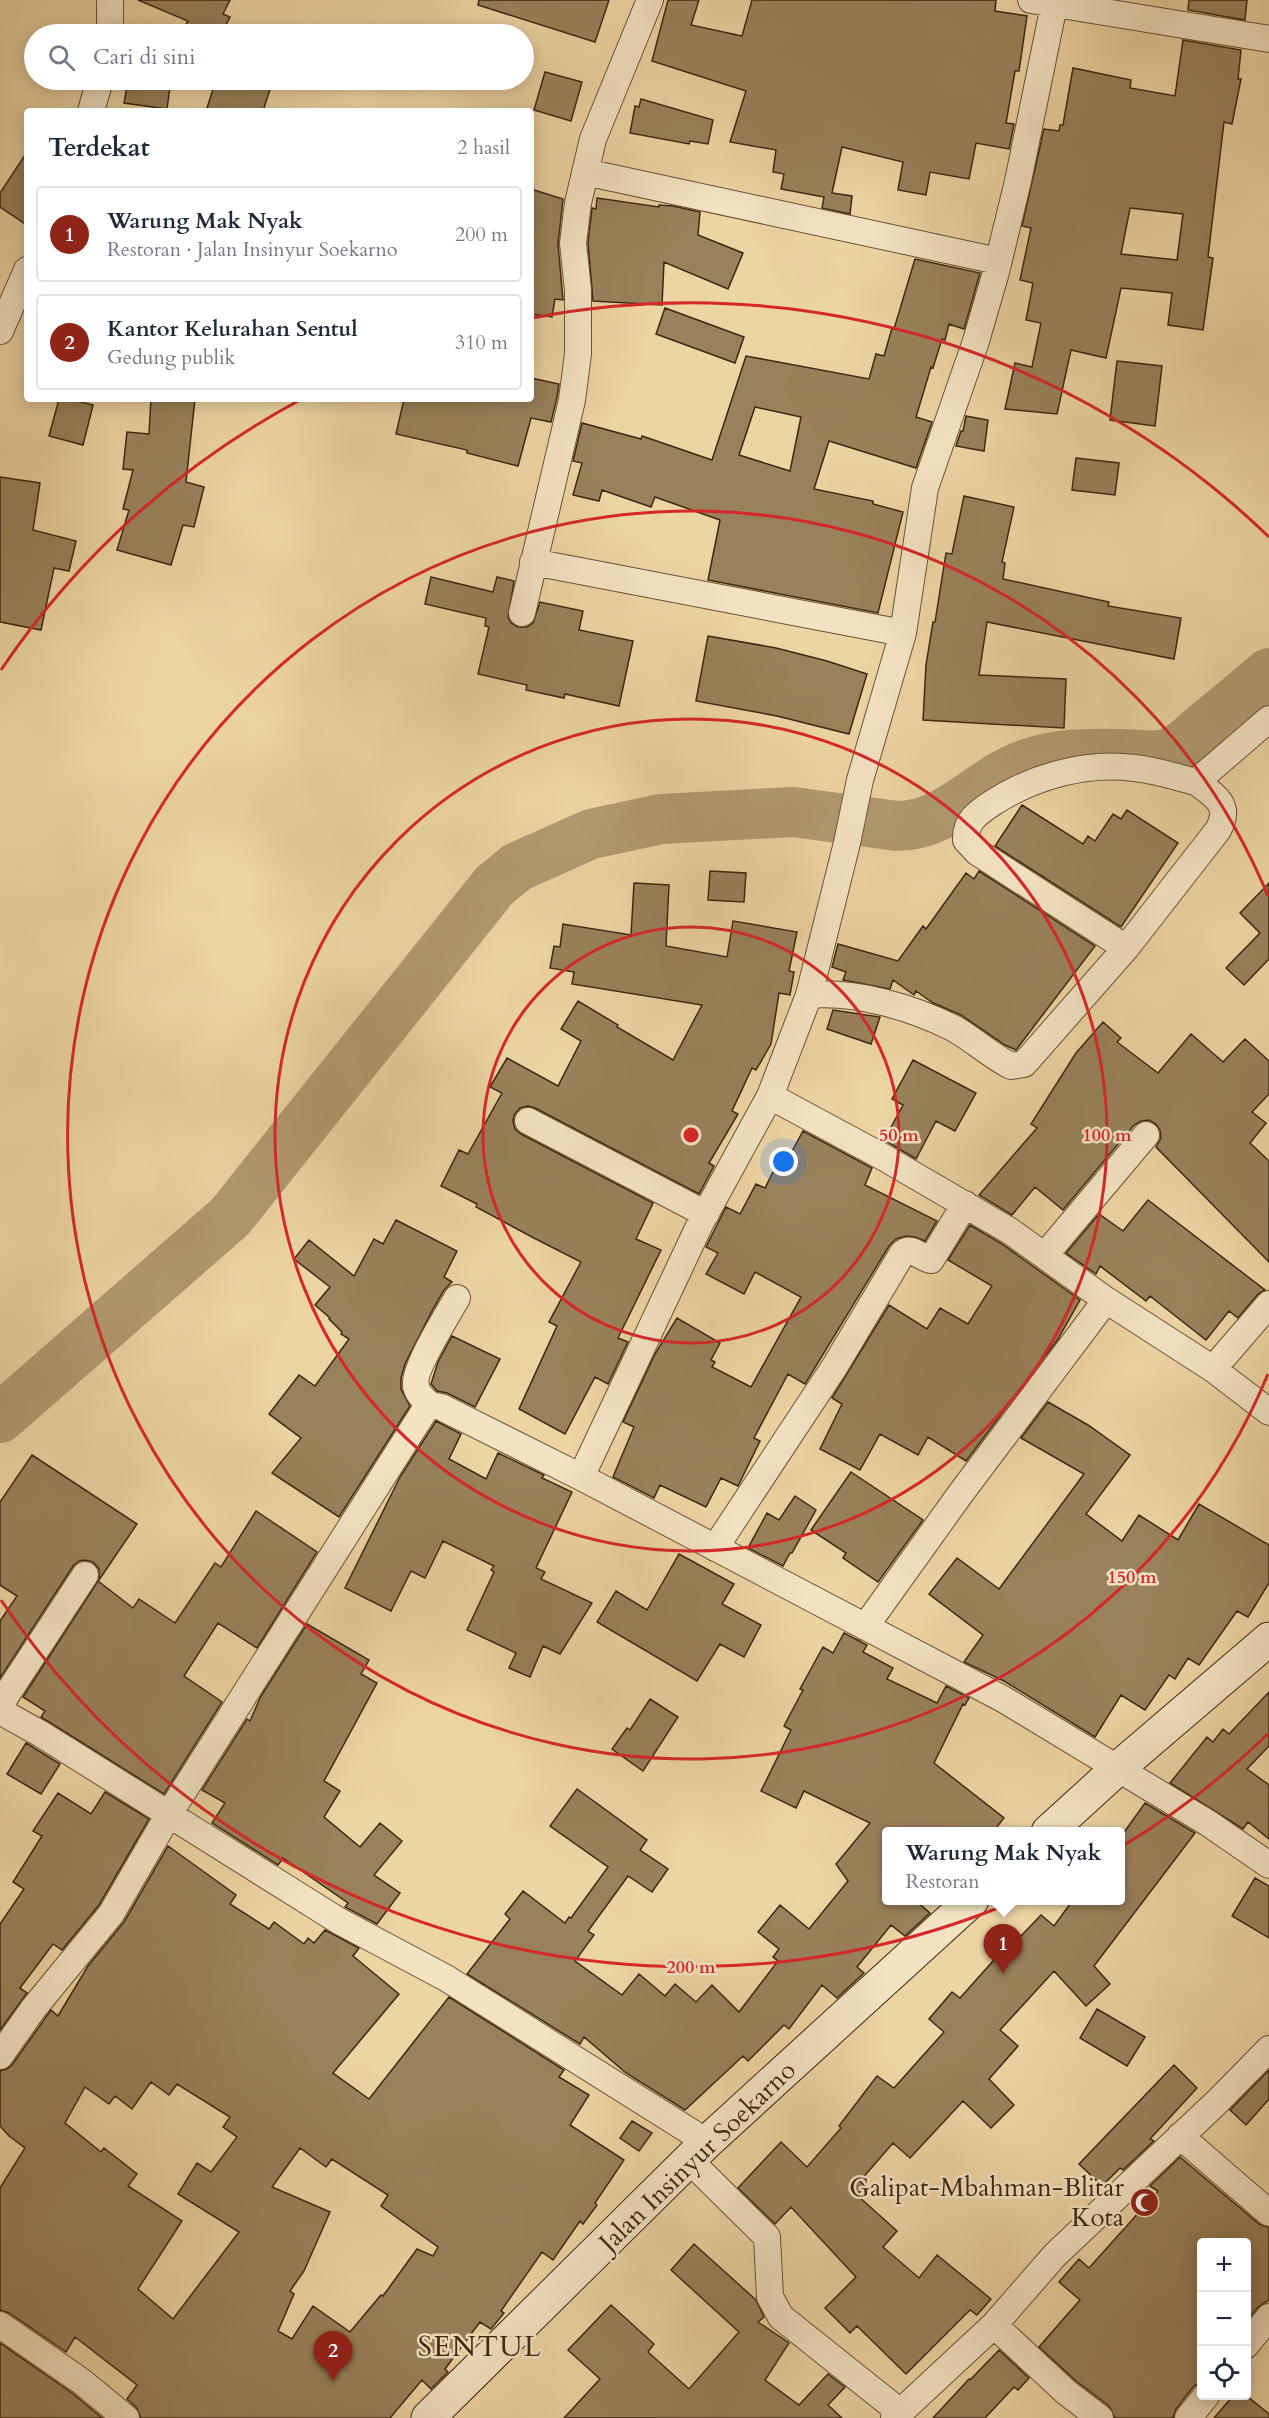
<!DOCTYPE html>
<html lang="id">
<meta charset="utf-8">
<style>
body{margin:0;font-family:Cardo,serif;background:#f2f2f3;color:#1f2937}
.controls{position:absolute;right:18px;bottom:18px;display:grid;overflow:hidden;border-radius:6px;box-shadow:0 3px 15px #0003}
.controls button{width:54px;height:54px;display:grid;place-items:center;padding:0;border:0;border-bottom:2px solid #e0e1e3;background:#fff;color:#1f2937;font:30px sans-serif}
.you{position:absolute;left:784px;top:1162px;width:21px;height:21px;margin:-15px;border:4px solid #fff;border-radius:50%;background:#1a73e8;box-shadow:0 0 0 9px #1a73e833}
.badge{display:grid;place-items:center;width:39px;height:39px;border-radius:50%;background:#8f2418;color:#fff;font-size:20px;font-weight:700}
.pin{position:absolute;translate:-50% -50px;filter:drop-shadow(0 2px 3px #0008)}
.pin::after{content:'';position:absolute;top:32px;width:21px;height:18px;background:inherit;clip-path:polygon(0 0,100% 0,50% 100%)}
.popup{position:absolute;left:882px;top:1827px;width:243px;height:78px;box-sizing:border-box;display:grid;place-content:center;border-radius:6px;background:#fff;filter:drop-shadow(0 2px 4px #0005);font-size:20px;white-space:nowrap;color:#747a83}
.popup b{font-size:22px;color:#1f2937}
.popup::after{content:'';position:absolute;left:50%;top:100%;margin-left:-12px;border:12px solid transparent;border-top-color:#fff}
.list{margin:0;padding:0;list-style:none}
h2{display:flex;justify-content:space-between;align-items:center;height:78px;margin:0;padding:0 24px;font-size:26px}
h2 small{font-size:20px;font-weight:400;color:#747a83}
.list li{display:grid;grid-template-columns:39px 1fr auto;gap:18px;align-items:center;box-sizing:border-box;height:96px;margin:0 12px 12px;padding:0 12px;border:2px solid #e0e1e3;border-radius:6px}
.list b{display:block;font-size:22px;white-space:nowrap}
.list p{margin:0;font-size:20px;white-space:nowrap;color:#747a83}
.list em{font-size:20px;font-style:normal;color:#747a83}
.icon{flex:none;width:33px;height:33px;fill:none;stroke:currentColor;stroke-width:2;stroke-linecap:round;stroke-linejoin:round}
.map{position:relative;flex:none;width:1269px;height:2418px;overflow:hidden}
.search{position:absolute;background:#fff;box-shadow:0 3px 15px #0003;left:24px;top:24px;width:510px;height:66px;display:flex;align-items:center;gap:15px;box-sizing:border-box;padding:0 21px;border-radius:33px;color:#747a83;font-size:22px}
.panel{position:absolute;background:#fff;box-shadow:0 3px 15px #0003;left:24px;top:108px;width:510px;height:294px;border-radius:6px}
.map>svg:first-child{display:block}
</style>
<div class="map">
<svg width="1269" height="2418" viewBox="0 0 1269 2418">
<rect width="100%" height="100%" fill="#edd4a3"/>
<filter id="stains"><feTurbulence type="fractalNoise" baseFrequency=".00333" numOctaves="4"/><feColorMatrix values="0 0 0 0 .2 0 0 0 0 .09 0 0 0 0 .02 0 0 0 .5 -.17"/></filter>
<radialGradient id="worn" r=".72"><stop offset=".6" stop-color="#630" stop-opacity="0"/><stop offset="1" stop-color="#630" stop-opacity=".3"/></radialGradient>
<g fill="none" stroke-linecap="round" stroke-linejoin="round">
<path stroke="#b29970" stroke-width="50" d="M0,1418L230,1217L494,886L517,867L591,834L661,819L793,812L897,826C949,826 980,780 1027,764C1058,753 1091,753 1123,754C1137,754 1155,758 1168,753C1182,749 1195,735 1205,726C1227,709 1248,691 1269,673"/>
</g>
<path fill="#99815b" stroke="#3e270e" stroke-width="1.5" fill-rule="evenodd" d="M138,0H230L223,14L230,17L221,34H203L185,26L188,21Z
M479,0H609L595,42L478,5Z
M668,0H699L691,25L742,36L752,0H996L995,11L1027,16L1019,71H1015L1006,123L1014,124L1009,149L976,143L969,179L930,172L926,195L898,190L903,162L842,147L832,193L852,196L850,214L822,208L824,197L781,189L784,174L773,172L776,150L730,142L746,91L652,61Z
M1189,0H1247L1245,20L1188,10Z
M1183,40L1241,50L1238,79H1241L1232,124L1224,122L1208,257L1213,258L1203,330L1168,325L1172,293L1121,288L1106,358L1071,350L1057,414L1005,409L1015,363L1032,367L1041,323L1026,320L1033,283L1020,280L1031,228L1022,226L1044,129L1059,131L1060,125H1063L1073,68L1131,80L1130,88L1175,96ZM1130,208L1183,214L1177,260L1121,254Z
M545,72L582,82L571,121L534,110Z
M128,80H171L167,109L124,103Z
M216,80H273L263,111H206Z
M641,99L713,120L708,144L690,141L689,144L630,133L635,106L639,107Z
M27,152V225L0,207V193Z
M531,189L563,199L558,244L563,300L555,299L552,317L531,314Z
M597,198L659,207V205L673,206L700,212L698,235L743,253L728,289L664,262L662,305L593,301L588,243L592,208L596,209Z
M915,259L980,273L964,329L949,324L945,340L942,339L933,368L931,367L916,417L932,422L916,468L829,441L814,489L873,501V504L903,512L878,613L708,580L720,520L655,497L651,507L602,490L599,501L573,495L582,463L573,461L582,423L641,439L642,436L712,460L746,356L869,379L876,354L884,356L892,328L894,329ZM755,407L801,417L790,471L739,455Z
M665,308L744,337L735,363L656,334Z
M1117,361L1162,366L1155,426L1110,420Z
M531,378L559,384L557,397L551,422L531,418L518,466L467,453V450L396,434L404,399H531Z
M59,399H69L93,405L83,445L49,436Z
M151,399H195L186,482L204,487L194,527L183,525L171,565L117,550L129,510L123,509L133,470L123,469L127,432L149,434Z
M966,416L988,420L984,451L956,446L961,431H963Z
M1076,458L1119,463L1115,495L1072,490Z
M0,477L40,483L33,530L76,541L69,571L54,568L41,630L0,622Z
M964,496L1014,507L1002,562L1005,563L1003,579L1109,602L1108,606L1181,618L1174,659L987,622L979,675L1066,679L1064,728L923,720L926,665L933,622H935L946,553L952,554Z
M431,577L493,592L497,577L514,581L508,617L511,623L518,627H527L533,623L540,602L583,611L579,630L633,641L619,706L565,694L564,698L526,690L527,685L478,674L489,627L485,626L486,618L425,604Z
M708,636L776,648L827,661L867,674L849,734L777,716L696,701Z
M1022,805L1083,844L1088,836L1095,841L1113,814L1121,819L1127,810L1178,843L1121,927L995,846Z
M710,871L746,873L744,902L708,900Z
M979,871L1095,946L1016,1050L1005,1045L961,1015L933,1003L916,991L914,995L893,980L890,989L843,980L846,972L832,967L838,944L898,961L923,926L926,929L966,873L974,879Z
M634,883L669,885L666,946L727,957L733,921L797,932L789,971L794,972L790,995L779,993L771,1044L756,1070L752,1068L732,1111L738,1114L709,1163L714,1166L699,1194L535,1108L528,1106L520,1108L514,1115L513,1121L515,1129L521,1134L653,1203L636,1239L661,1250L618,1338L628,1342L608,1384L595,1377L565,1434L519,1409L557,1326L549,1322L581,1262L532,1237L476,1207L477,1204L441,1186L459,1150L468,1154L502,1093L490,1087L507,1058L558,1086L581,1041L561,1029L578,1001L618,1025L617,1027L673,1060L702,1005L572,984L574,972L550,968L554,946L560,947L563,924L631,935Z
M1269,883V959L1244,985L1226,968L1260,933L1240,913Z
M833,1010L880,1017L871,1044L827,1029Z
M1103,1022L1121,1038L1117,1042L1158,1073L1191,1034L1223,1062L1245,1039L1269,1061V1094L1252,1112L1266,1123L1250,1143L1269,1161V1262L1156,1147L1161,1138L1160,1130L1156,1124L1149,1120L1141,1121L1134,1125L1063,1210L1035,1187L1012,1215L979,1195L1037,1128L1031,1124L1076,1053Z
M913,1060L976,1093L955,1131L936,1121L916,1159L884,1140L903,1105L892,1099Z
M803,1131L872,1168L865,1185L937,1221L925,1241L915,1237L906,1236L896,1239L889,1246L805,1384L788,1374L754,1438L760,1441L738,1486L721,1478L706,1507L660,1485L654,1498L613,1477L634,1427L623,1422L655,1354L677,1318L720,1343L711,1360L715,1362L712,1367L751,1387L801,1297L755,1272L744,1294L706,1274L718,1253L706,1247L726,1207L740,1214L756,1184L765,1188L783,1152L790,1155Z
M1148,1200L1265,1290L1258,1294L1238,1318L1229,1311L1206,1340L1150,1296L1146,1301L1100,1266L1096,1274L1066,1253L1099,1214L1123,1231Z
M396,1220L457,1251L444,1277L452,1282L444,1290L433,1309L405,1364L401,1378V1389L410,1406L339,1517L272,1473L301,1438L269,1414L299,1375L315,1386L349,1339L341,1334L342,1332L329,1319L330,1318L315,1305L330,1287L294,1259L309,1240L354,1276L374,1239L383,1244Z
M970,1225L1002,1244L1080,1300L1058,1339L966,1461L928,1437L918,1455L880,1434L860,1470L820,1449L842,1404L832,1398L889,1305L927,1329L940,1308L968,1324L992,1286L948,1260Z
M452,1336L500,1359L475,1407L447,1393L437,1391L431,1384L438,1362Z
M1048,1402L1088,1425L1130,1455L1086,1514L1122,1541L1139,1515L1178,1540L1199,1504L1269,1545V1583L1248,1617L1237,1611L1199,1665L1188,1658L1175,1679L1169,1675L1145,1710L1121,1695L1095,1737L1004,1681L964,1662L983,1635L929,1594L957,1558L999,1589L1084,1474L1021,1438Z
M436,1421L461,1434L449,1459L486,1479L498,1453L544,1475L542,1478L572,1492L536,1568L545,1572L541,1579L592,1603L560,1654L543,1646L530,1677L509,1668L516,1653L467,1630L494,1572L491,1570L494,1566L443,1541L425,1578L411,1571L391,1611L345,1588L400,1477Z
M32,1455L137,1524L99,1580V1569L93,1562L85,1560L79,1561L73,1566L0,1678V1621L17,1596L0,1585V1502Z
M851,1472L923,1520L878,1582L843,1558L846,1553L811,1530Z
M795,1496L816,1510L792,1553H790L783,1566L748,1548L767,1513L779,1520Z
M256,1511L317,1552L257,1648L218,1623L184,1676L222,1702L164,1794L41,1717L45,1711L23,1697L98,1581L133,1608L139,1599L175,1623L215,1563L221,1567Z
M679,1554L734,1584L722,1604L761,1625L744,1657L720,1644L697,1681L597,1622L616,1591L647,1610Z
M307,1624L369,1660L361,1674L377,1683L324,1781L340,1791L324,1817L360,1847L380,1823L402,1841L374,1875L400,1893L377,1924L345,1907L348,1903L283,1858L278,1865L212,1823L225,1803L202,1790L247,1719L250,1721L261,1696Z
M844,1633L867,1645L863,1652L893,1668L887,1679L937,1703L946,1686L969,1698L965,1705L963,1704L934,1763L1004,1818L993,1832H886V1900H915L930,1913L905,1936L891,1925L857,1967L864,1973L837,1998L822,1985L789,2029L784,2025L748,2061L743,2056L685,2110L626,2073L584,2037L580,2044L467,1974L510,1919L505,1914L523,1891L565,1923L569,1917L571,1918L608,1867L550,1826L577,1789L647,1840L640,1850L668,1869L652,1892L628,1876L588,1931L594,1935L575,1961L622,1995L639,1974L665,1996L675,1984L696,2002L712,1985L739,2012L778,1961L773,1957L779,1949L758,1932L780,1905L809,1929L848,1881L836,1864L870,1823L804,1791L796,1808L761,1791L791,1730L784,1726L803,1690L800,1689L823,1647L833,1653Z
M1269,1692V1746L1247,1769L1269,1785V1839L1248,1822L1243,1829L1170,1783L1207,1737L1213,1742L1223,1729L1229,1734Z
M650,1699L678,1717L643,1771L612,1749L627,1728L630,1730Z
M26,1743L60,1764L41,1794L7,1774Z
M105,1792L149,1819L99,1905L62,1950L53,1944L20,1988L27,1993L0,2030V1924L24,1889L13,1882L42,1836L33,1831L58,1793L91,1814Z
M1145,1803L1195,1833L1094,1966L1110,1984L1086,2006L1054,1971L1000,2030L1018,2046L989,2079L1014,2105L991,2128L963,2101L910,2158L893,2143L860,2181L865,2186L857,2195L897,2231L883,2247L919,2278L937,2255L991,2299L977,2315L970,2310L906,2374L857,2326L850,2333L825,2308L856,2277L791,2207L775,2224L738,2188L781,2142L807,2167L841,2128L839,2126L877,2076L894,2088L944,2032L929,2019L952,1992L960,1998L1018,1933L1021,1936L1041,1915L1054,1926L1073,1900H1120V1838Z
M168,1846L236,1895L230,1904L269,1929L274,1922L304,1944L308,1938L314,1943L325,1930L359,1948L353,1956L399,1994L333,2073L369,2099L449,1997L564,2070L559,2077L589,2095L570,2125L624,2160L595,2203L597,2205L583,2224L580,2221L553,2260L542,2252L501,2311L504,2313L491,2329L480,2322L445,2369L448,2372L431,2389L422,2380L390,2418H141L136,2407L127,2399L137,2385L75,2337L66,2352L9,2313L0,2310V2188L25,2148L9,2136L0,2126V2071L7,2069L12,2065L51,2010L58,2016L88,1966L124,1922ZM151,2082L169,2095L177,2084L230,2117L223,2127L237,2137L211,2172L197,2163L178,2194L239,2232L173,2319L138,2289L182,2221L128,2186L137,2174L104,2148L101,2152L65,2123L85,2087L109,2104L115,2096L132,2109ZM300,2148L326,2167L332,2159L388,2195L381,2206L438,2247L433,2256L417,2249L383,2296L381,2295L350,2332L313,2306L292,2339L278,2331L294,2294L290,2291L304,2271L330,2212L272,2187Z
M1255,1878L1269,1886V1938L1232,1916Z
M1097,2009L1145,2037L1127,2066L1080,2038Z
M1174,2065L1197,2088L1150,2139L1154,2141L1123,2170L1120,2168L1102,2186L1079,2164Z
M1269,2070V2099L1246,2125L1230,2110Z
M632,2121L652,2133L639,2151L620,2138Z
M1180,2157L1259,2224L1269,2228V2300L1258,2307L1246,2321V2242H1202V2382L1194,2386L1176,2409L1173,2418H1115L1109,2406L1076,2381L1039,2347L1080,2300L1059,2282L1079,2259L1089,2268L1158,2191L1150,2186Z
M694,2244L756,2300L764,2317L758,2322L789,2343L765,2380L799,2405L828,2374L845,2387L828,2405L842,2418H564L600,2379L568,2350L611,2305L654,2344L648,2352L689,2389L739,2332L671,2270Z
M0,2343L72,2393L102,2418H0Z
M999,2350L1029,2378L1018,2390L1014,2387L985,2418H933L969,2379L970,2380Z
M1233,2396H1247L1269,2414V2418H1214Z"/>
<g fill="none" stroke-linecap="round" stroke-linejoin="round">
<defs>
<path id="street" d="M1031,0L1269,39
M110,34V0
M91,111L100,80
M585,172L998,261
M0,331L27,270
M533,562L903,633
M522,613L572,400L578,354V290L573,243L578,203L593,139L650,0
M1126,948L977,852L966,840C965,820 979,812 994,802C1035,776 1086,762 1134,768C1155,770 1176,777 1196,782
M809,995C856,991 911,1007 953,1028C973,1039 991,1056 1011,1066L1024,1064L1126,948L1218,830C1232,805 1215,796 1196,782L1269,719
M770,1096L883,1157L1010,1231L1106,1300L1213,1369L1269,1412
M528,1121L706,1214
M1045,1255L1146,1135
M1213,1369L1269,1304
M430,1405C425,1400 417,1394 416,1386C412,1371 448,1314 457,1298
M581,1477L701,1222L770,1096L809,995L847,843L860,780L903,633L925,488L976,341L996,272L1018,181L1054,5
M715,1548L835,1366L902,1254C911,1244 921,1259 931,1260L965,1204
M865,1627L961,1493L1106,1300
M0,1705L85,1575
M0,1711L41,1734L339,1921L446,1978L707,2142
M0,2056L33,2009L111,1914L169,1814L423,1413L430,1405L441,1407L581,1477L1003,1699L1208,1823L1269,1865
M1180,2136L1269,2213
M689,2160L767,2237L770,2297L781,2317L900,2412
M0,2325L81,2381L126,2418
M994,2325L1066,2392L1100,2418
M1246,2345L1269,2317
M894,2418L994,2325L1055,2255L1218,2101L1269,2049
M1188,2418L1206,2396"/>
<path id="secondary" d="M1048,1832L1117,1769L1269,1639
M428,2418L707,2142L972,1900"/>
</defs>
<use href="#street" stroke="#6a5233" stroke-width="28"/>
<use href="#secondary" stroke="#3e270e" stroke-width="35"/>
<use href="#street" stroke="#f3e3c3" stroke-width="26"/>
<use href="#secondary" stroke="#f3e3c3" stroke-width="33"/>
</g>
<g fill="none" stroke="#d62828" stroke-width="3">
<circle cx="691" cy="1135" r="208"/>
<circle cx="691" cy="1135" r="416"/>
<path d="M1268 1374A624 624 0 1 1 1268 896"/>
<path d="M1269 1733A832 832 0 0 1 1 1600M1 670A832 832 0 0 1 300 400M532 318A832 832 0 0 1 1269 537"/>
</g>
<defs>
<symbol id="mosque-disc" viewBox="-11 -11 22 22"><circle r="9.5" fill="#8f2418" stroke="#f3e3c3"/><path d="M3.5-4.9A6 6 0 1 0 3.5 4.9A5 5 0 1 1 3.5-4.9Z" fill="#fff"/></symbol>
</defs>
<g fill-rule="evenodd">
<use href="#mosque-disc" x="1128" y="2186" width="33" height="33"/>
</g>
<g text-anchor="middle" stroke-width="5" stroke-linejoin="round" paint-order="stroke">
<g font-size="26" fill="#3e270e" stroke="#f3e3c3">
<text transform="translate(697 2156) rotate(-44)" y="9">Jalan Insinyur Soekarno</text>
</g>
<g font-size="26" fill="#3e270e" stroke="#f3e3c3" text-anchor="end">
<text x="1124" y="2196">Galipat-Mbahman-Blitar<tspan x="1124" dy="30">Kota</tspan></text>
</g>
<g font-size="28" letter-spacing="1.5" fill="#3e270e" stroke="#f3e3c3">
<text x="480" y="2356">SENTUL</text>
</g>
</g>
<circle cx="691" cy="1135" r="9" fill="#d62828" stroke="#f3e3c3" stroke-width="3"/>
<g font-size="18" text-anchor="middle" font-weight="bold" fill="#d62828" stroke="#f3e3c3" stroke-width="5" stroke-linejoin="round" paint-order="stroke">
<text x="899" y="1141">50 m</text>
<text x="1107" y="1141">100 m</text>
<text x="1132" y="1583">150 m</text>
<text x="691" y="1973">200 m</text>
</g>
<rect width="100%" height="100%" filter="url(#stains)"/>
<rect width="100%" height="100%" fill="url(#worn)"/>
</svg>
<div class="controls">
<button>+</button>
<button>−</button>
<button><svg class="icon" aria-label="locate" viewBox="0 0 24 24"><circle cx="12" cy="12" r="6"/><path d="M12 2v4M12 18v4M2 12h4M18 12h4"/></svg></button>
</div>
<div class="you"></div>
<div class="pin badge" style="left:1003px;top:1974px">1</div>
<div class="popup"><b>Warung Mak Nyak</b>Restoran</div>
<div class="pin badge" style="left:333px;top:2381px">2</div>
<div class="search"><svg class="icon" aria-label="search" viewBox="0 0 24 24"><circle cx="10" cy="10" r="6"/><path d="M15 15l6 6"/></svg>Cari di sini</div>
<section class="panel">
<h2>Terdekat<small>2 hasil</small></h2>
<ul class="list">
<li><span class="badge">1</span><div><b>Warung Mak Nyak</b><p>Restoran · Jalan Insinyur Soekarno</p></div><em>200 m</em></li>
<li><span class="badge">2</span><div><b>Kantor Kelurahan Sentul</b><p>Gedung publik</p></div><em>310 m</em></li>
</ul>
</section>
</div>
